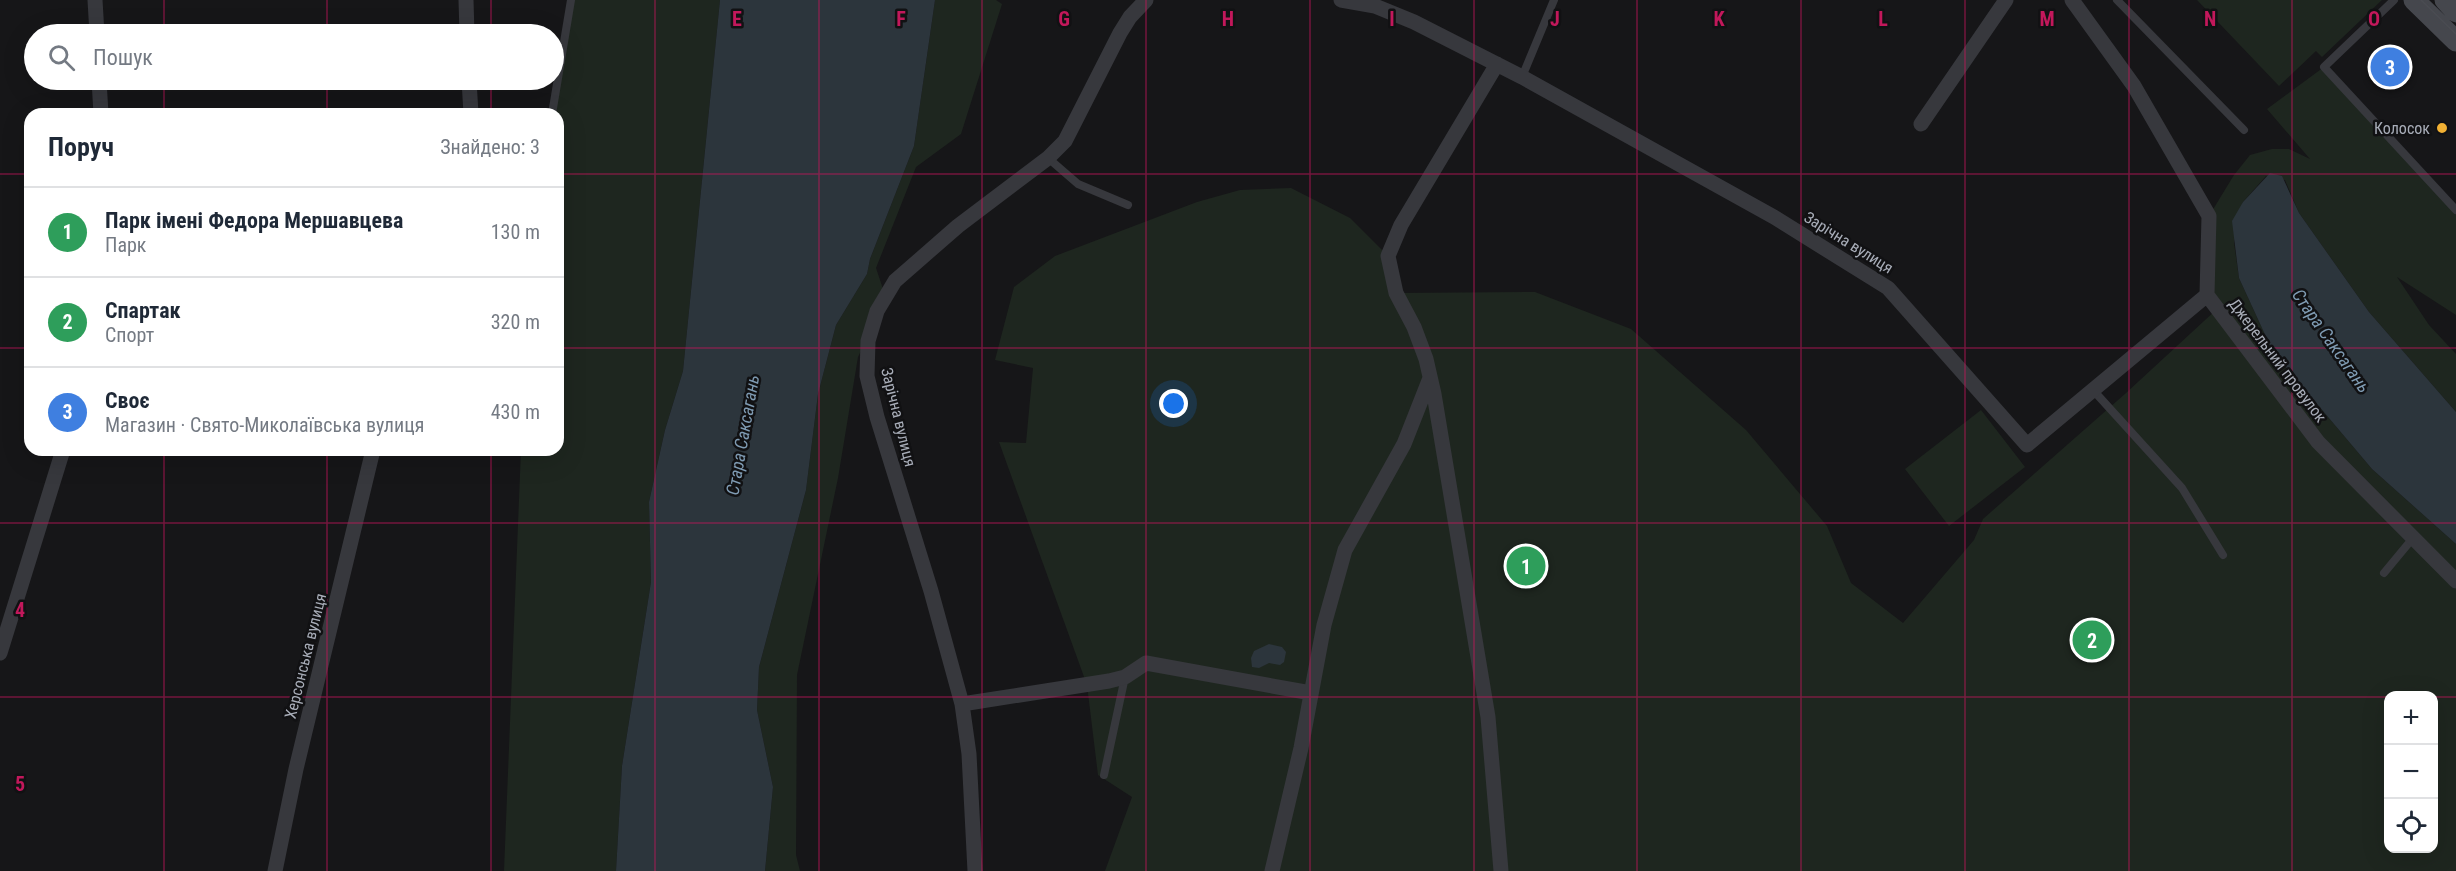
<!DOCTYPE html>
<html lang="uk">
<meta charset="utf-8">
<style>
body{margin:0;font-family:"Roboto Condensed",sans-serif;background:#f6f6f7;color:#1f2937}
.controls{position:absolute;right:18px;bottom:18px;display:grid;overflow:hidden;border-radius:12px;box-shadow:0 6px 24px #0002}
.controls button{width:54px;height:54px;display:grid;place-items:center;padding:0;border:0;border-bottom:2px solid #e0e1e3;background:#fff;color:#1f2937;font:30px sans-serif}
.you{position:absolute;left:1174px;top:404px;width:21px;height:21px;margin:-15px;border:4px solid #fff;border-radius:50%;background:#1a73e8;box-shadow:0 0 0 9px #1a73e833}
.badge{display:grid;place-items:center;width:39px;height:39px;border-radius:50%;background:#db2777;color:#fff;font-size:20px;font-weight:700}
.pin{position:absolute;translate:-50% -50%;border:3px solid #fff;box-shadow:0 2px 6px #0006}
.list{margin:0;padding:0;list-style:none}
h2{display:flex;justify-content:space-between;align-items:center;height:78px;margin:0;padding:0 24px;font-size:26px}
h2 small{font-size:20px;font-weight:400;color:#747a83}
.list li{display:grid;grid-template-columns:39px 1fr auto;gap:18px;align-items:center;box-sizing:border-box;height:90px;padding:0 24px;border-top:2px solid #e0e1e3}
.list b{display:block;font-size:22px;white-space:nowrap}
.list p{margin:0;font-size:20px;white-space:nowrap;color:#747a83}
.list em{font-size:20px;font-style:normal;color:#747a83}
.icon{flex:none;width:33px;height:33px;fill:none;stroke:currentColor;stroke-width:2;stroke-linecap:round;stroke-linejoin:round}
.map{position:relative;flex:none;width:2456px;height:871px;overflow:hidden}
.search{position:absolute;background:#fff;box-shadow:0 6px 24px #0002;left:24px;top:24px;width:540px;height:66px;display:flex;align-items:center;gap:15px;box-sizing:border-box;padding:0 21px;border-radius:33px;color:#747a83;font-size:22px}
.panel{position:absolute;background:#fff;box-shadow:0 6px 24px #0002;left:24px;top:108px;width:540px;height:348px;border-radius:18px}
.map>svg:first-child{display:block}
</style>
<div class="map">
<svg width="2456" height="871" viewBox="0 0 2456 871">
<rect width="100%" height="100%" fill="#161618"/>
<path fill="#1e261f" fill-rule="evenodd" d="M571,0H720L683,371L665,430L649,502L651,582L622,766L616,871H504L521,450H558V114H552Z
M935,0H996L1002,4L961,134L916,167L876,268L886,298L858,357L838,478L797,675L796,855L800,871H765L773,787L757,710L759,667L806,490L818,394L836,325L867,274L870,259L914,146Z
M2197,0H2382L2322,57L2316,51L2279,86Z
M2324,67L2456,210V315L2397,277L2429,325L2456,354V412L2369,312L2299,213L2285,180L2266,176L2243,202L2234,243L2239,278L2273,352L2372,469L2456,544V871H1105L1132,797L1098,775L1087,685L999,442L1026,443L1033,368L995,360L1014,287L1055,256L1197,202L1240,190L1291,188L1350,218L1388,256L1397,293L1535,292L1631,329L1746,430L1827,526L1851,583L1903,623L1974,540L1983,519L2126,393L2217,309L2207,295L2209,216L2234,175L2250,155L2272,149H2289L2310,159L2267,109ZM2388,696H2434V848H2388Z
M1981,410L2025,467L1949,526L1905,469Z"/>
<path fill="#2c353c" d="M720,0H935L914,146L870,259L867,274L836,325L818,394L806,490L759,667L757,710L773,787L765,871H616L622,766L651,582L649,502L665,430L683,371Z
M2270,173L2282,176L2299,213L2369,312L2456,412V544L2372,469L2273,352L2239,278L2232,221L2243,202Z
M1269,644L1282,647L1286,652L1284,662L1280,665L1269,663L1259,668L1252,667L1251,658L1254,651Z"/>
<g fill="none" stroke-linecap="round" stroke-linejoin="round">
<path stroke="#37383d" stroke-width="8" d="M2117,0L2244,130
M2394,0L2324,67L2456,210
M1522,77L1554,0
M552,114L571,0
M1048,158L1078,184L1128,205
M2093,390L2182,488L2223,555
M2384,573L2413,538
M1104,775L1125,677"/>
<path stroke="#37383d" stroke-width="15" d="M95,0L97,34
M466,0L467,34
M1341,0L1375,6L1414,22L1522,77L1774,217L1888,288L2027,445L2207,295
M2072,0L2134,86L2209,216L2207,295L2318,442L2456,581
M1497,64L1401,225L1388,256L1396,293L1414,327L1426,359L1434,394L1488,717L1501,871
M99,80L101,114
M469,80L471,114
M1921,124L2006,0
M0,653L63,450
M962,704L1109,681L1125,677L1146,663L1311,693
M275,871L296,769L373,450
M975,871L969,754L962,704L931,591L877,417L867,376L868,341L877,311L895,281L958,226L1048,158L1065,141L1120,33L1130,17L1146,0
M1272,871L1301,748L1324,625L1345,550L1404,444L1430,378"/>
<path stroke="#45474d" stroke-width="21" d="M2414,0L2456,41
M2445,0L2456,12"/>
<path stroke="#4a4c52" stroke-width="1.5" d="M2421,0L2456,34"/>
</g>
<path fill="none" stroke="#c2185b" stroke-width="1.5" stroke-opacity="0.55" d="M164,0V34M327,0V34M491,0V34M655,0V871M819,0V871M982,0V871M1146,0V871M1310,0V871M1474,0V871M1637,0V871M1801,0V871M1965,0V871M2129,0V871M2292,0V871M164,80V114M327,80V114M491,80V114M0,174H30M558,174H2456M0,348H30M558,348H2456M164,450V871M327,450V871M491,450V871M0,523H2456M0,697H2388M2434,697H2456"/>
<circle fill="#f2b134" stroke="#111113" stroke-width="2" cx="2442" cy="128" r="6"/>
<g text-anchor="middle" stroke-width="5" stroke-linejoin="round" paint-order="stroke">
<g font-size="16" fill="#a8adb8" stroke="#111113" text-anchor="end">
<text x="2430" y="134">Колосок</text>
</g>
<g font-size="16" fill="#a8adb8" stroke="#111113">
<text transform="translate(1849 242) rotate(32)" y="6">Зарічна вулиця</text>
<text transform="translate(2278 360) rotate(53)" y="6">Джерельний провулок</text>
<text transform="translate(899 417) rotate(76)" y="6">Зарічна вулиця</text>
<text transform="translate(305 656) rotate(-76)" y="6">Херсонська вулиця</text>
</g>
<g font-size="18" font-style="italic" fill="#7f9bb3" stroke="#111113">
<text transform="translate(2331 341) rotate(55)" y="6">Стара Саксагань</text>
<text transform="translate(743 435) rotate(-80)" y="6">Стара Саксагань</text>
</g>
</g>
<g font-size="20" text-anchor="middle" font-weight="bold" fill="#c2185b" stroke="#111113" stroke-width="5" stroke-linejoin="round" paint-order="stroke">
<text x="737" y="26">E</text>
<text x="901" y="26">F</text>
<text x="1064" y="26">G</text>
<text x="1228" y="26">H</text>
<text x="1392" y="26">I</text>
<text x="1555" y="26">J</text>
<text x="1719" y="26">K</text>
<text x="1883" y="26">L</text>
<text x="2047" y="26">M</text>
<text x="2210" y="26">N</text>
<text x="2374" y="26">O</text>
<text x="20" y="617">4</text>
<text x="20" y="791">5</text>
</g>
</svg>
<div class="controls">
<button>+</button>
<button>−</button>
<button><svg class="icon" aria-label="locate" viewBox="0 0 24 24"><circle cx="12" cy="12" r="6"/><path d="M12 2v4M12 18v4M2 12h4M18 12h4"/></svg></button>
</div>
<div class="you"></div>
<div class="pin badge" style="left:1526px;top:566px;background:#2e9e5b">1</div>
<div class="pin badge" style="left:2092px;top:640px;background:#2e9e5b">2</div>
<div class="pin badge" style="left:2390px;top:67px;background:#3f7fe0">3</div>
<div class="search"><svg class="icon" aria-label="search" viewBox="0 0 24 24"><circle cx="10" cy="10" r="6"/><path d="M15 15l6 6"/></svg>Пошук</div>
<section class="panel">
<h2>Поруч<small>Знайдено: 3</small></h2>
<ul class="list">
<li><span class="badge" style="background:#2e9e5b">1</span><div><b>Парк імені Федора Мершавцева</b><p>Парк</p></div><em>130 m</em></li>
<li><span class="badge" style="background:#2e9e5b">2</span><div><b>Спартак</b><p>Спорт</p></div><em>320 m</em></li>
<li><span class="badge" style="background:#3f7fe0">3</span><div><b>Своє</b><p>Магазин · Свято-Миколаївська вулиця</p></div><em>430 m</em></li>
</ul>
</section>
</div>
